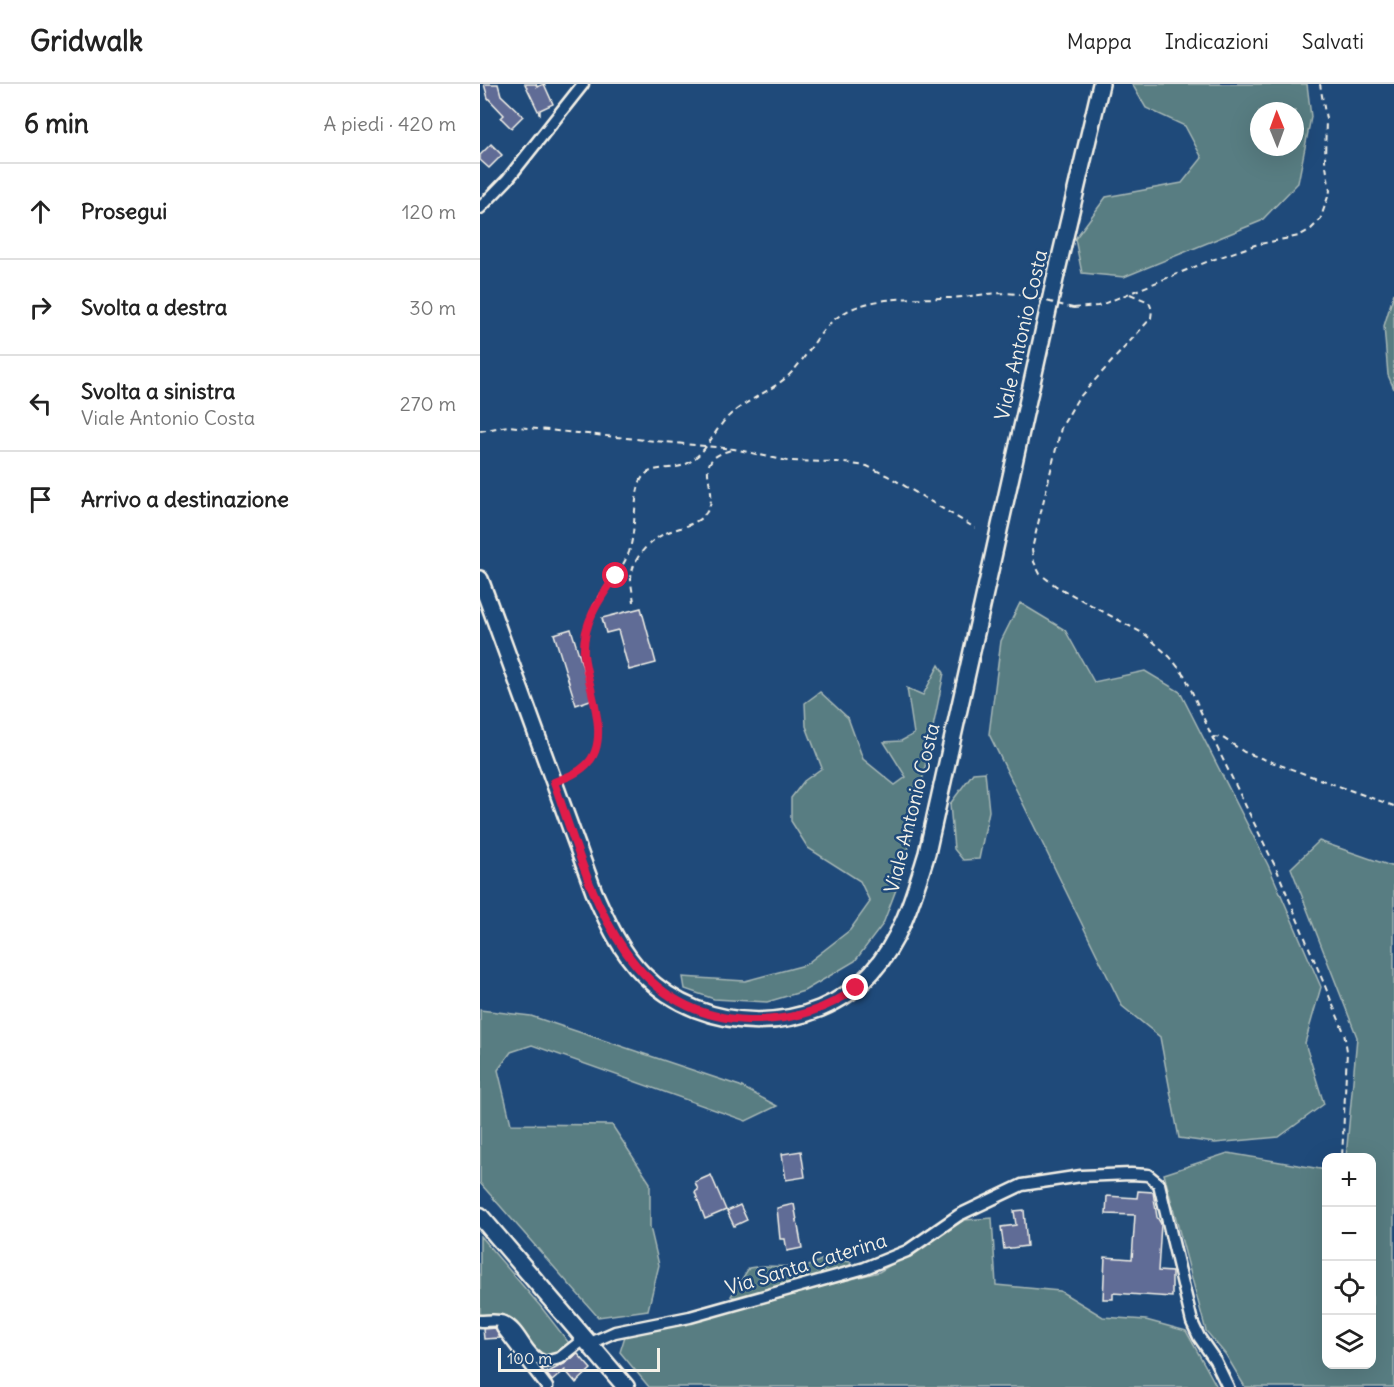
<!DOCTYPE html>
<html lang="it">
<meta charset="utf-8">
<style>
body{margin:0;font-family:Delius,sans-serif;background:#f2f2f2;color:#222}
.controls{position:absolute;right:18px;bottom:18px;display:grid;overflow:hidden;border-radius:12px;box-shadow:0 6px 24px #0002}
.controls button{width:54px;height:54px;display:grid;place-items:center;padding:0;border:0;border-bottom:2px solid #e0e0e0;background:#fff;color:#222;font:30px sans-serif}
.compass{position:absolute;left:770px;top:18px;width:54px;height:54px;border-radius:50%;background:#fff;box-shadow:0 6px 24px #0002;rotate:359deg}
.scale{position:absolute;left:18px;bottom:15px;width:162px;box-sizing:border-box;padding-left:6px;border:3px solid #f4f1e8;border-top:0;font-size:16px;line-height:21px;white-space:nowrap;color:#f4f1e8;-webkit-text-stroke:4px #1f4a7a;paint-order:stroke}
.stop{position:absolute;width:18px;height:18px;margin:-14px;border:4px solid #e11d48;border-radius:50%;background:#fff}
.stop.end{background:#e11d48;border-color:#fff;box-shadow:0 2px 6px #0008}
.list{margin:0;padding:0;list-style:none}
h2{display:flex;justify-content:space-between;align-items:center;height:78px;margin:0;padding:0 24px;font-size:26px}
h2 small{font-size:20px;font-weight:400;color:#767676}
.list li{display:grid;grid-template-columns:39px 1fr auto;gap:18px;align-items:center;box-sizing:border-box;height:96px;padding:0 24px;border-top:2px solid #e0e0e0}
.list b{display:block;font-size:22px;white-space:nowrap}
.list p{margin:0;font-size:20px;white-space:nowrap;color:#767676}
.list em{font-size:20px;font-style:normal;color:#767676}
.icon{flex:none;width:33px;height:33px;fill:none;stroke:currentColor;stroke-width:2;stroke-linecap:round;stroke-linejoin:round}
.map{position:relative;flex:none;width:914px;height:1303px;overflow:hidden}
header{display:flex;align-items:center;gap:36px;box-sizing:border-box;height:84px;padding:0 30px;background:#fff;border-bottom:2px solid #e0e0e0}
header strong{font-size:28px}
nav{display:flex;gap:33px;margin-inline-start:auto;font-size:21px}
main{display:flex}
aside{flex:1;background:#fff}
.map>svg:first-child{display:block}
</style>
<header>
<strong>Gridwalk</strong>
<nav><a>Mappa</a><a>Indicazioni</a><a>Salvati</a></nav>
</header>
<main>
<aside>
<h2>6 min<small>A piedi · 420 m</small></h2>
<ul class="list">
<li><svg class="icon" aria-label="ahead" viewBox="0 0 24 24"><path d="M12 20V5M6 11l6-6 6 6"/></svg><div><b>Prosegui</b></div><em>120 m</em></li>
<li><svg class="icon" aria-label="right" viewBox="0 0 24 24"><path d="M7 20v-9h11M14 6l5 5-5 5"/></svg><div><b>Svolta a destra</b></div><em>30 m</em></li>
<li><svg class="icon" aria-label="left" viewBox="0 0 24 24"><path d="M17 20v-9H6M10 6l-5 5 5 5"/></svg><div><b>Svolta a sinistra</b><p>Viale Antonio Costa</p></div><em>270 m</em></li>
<li><svg class="icon" aria-label="arrive" viewBox="0 0 24 24"><path d="M6 21V4h12l-3 4 3 4H6"/></svg><div><b>Arrivo a destinazione</b></div></li>
</ul>
</aside>
<div class="map">
<svg width="914" height="1303" viewBox="0 0 914 1303">
<rect width="100%" height="100%" fill="#1f4a7a"/>
<filter id="ink" filterUnits="userSpaceOnUse"><feTurbulence type="fractalNoise" baseFrequency=".0167" numOctaves="2"/><feDisplacementMap in="SourceGraphic" scale="12" xChannelSelector="R" yChannelSelector="G"/><feConvolveMatrix kernelMatrix="1 2 1 2 8 2 1 2 1" color-interpolation-filters="sRGB"/></filter>
<g filter="url(#ink)">
<path fill="#597d82" stroke="#a6b7b5" stroke-width="1.5" fill-rule="evenodd" d="M652,0H827L831,33L818,99L781,137L644,193L602,189L595,155L626,113L702,99L722,74L705,42L666,24ZM779,27H815V63H779Z
M914,209V305L908,291L904,242Z
M540,519L585,546L614,598L665,587L700,608L788,781L841,903L825,959L844,1020L799,1053L735,1059L699,1054L680,953L642,922L509,650L521,557Z
M459,581L464,589L425,782L403,840L375,877L324,907L287,918L234,915L205,905L203,893L265,897L325,881L370,846L390,818L380,797L328,764L311,737V714L324,697L342,684L326,642L325,619L340,608L368,634L383,675L415,701L426,693L404,658L421,657L434,650L427,604L443,611Z
M505,688L509,727L499,775L483,776L474,765L470,720L493,689Z
M839,757L914,783V1303H765L746,1271L726,1247L684,1090L748,1069L846,1086V1280H892V1074L866,1073L877,953L811,784Z
M0,926L51,932L260,1002L297,1022L266,1037L52,961L31,968L18,986L31,1040L132,1041L170,1099V1143L179,1181L168,1226L118,1233L0,1099Z
M512,1134L516,1201L580,1207L623,1233L666,1236L706,1247L737,1303H169L140,1268L145,1252L399,1188L484,1136Z
M0,1152L61,1223L89,1259L71,1273L56,1269L27,1232L0,1233Z
M345,1174L371,1178L369,1185L259,1215L251,1212L269,1184L282,1182L327,1183Z"/>
<path fill="#616c96" stroke="#f4f1e8" stroke-width="1.5" d="M4,0H18L21,11L43,32L31,44L21,34L24,31L8,14Z
M45,0H56L57,3L64,0L73,20L60,26V31Z
M11,60L22,71L9,84L0,76V71Z
M161,524L176,579L149,586L138,546L126,549L122,534Z
M91,545L113,615L96,621L74,550Z
M321,1067L325,1093L306,1096L302,1070Z
M231,1091L246,1126L225,1135L215,1108L218,1106L215,1098Z
M658,1107L673,1108L677,1133L681,1140L678,1187L692,1188V1213L633,1209V1215H623L625,1173L652,1175L655,1131L626,1130L627,1112L657,1114Z
M314,1120L322,1164L307,1167L305,1155H300L297,1124Z
M260,1121L267,1136L254,1142L247,1127Z
M544,1126L547,1162L524,1165L521,1143L536,1141L534,1127Z
M15,1244L20,1254L4,1255L3,1245Z
M98,1270L111,1285L96,1299L85,1286L72,1297L66,1289L84,1280Z"/>
<g fill="none" stroke-linecap="round" stroke-linejoin="round">
<defs>
<path id="minor" d="M0,124L27,96L103,0
M0,1237C8,1237 17,1235 24,1238C42,1246 45,1272 65,1278L80,1274L104,1255
M22,1244L67,1303
M108,1260L135,1248L210,1233L385,1184L427,1167L479,1131L542,1101L601,1092L651,1090L668,1091L679,1100L712,1238L719,1253L735,1276L748,1303"/>
<path id="secondary" d="M0,495L114,808C127,837 140,867 163,890C223,952 334,953 392,888C422,855 434,810 447,769L575,195L621,0"/>
<path id="primary" d="M0,1132L146,1303"/>
</defs>
<use href="#minor" stroke="#f4f1e8" stroke-width="15"/>
<use href="#secondary" stroke="#f4f1e8" stroke-width="20"/>
<use href="#primary" stroke="#f4f1e8" stroke-width="21"/>
<path stroke="#f4f1e8" stroke-width="2" stroke-dasharray="6 4.5" stroke-linecap="butt" d="M650,210L669,218L672,226L671,234L597,316L581,344L552,465L554,478L560,490L576,502L666,551L690,573L705,592L732,653L743,654L764,668L914,722
M593,224L618,222L729,177L775,161L819,152L831,145L840,136L850,107L845,76L846,35L840,0
M0,347L28,342L254,365L307,377L357,378L387,382L408,392L495,444
M154,518C153,510 151,502 151,495C152,472 173,452 194,446C206,442 218,439 226,429C244,404 206,378 251,366
M732,653L797,786L864,948L867,967L862,1074
M84,694C95,689 107,684 113,673C129,641 100,587 105,552C107,541 111,527 117,517C127,500 142,487 149,468C156,446 153,422 159,401C164,382 182,386 196,383C204,382 211,378 216,373C230,362 236,343 250,331C267,316 289,308 307,293C322,279 331,262 343,247C373,209 427,215 470,214C495,213 522,205 547,212"/>
<use href="#minor" stroke="#1f4a7a" stroke-width="10"/>
<use href="#secondary" stroke="#1f4a7a" stroke-width="15"/>
<use href="#primary" stroke="#1f4a7a" stroke-width="16"/>
<path stroke="#f4f1e8" stroke-width="2" stroke-dasharray="6 4.5" stroke-linecap="butt" d="M547,212L593,224"/>
</g>
</g>
<g fill="none" stroke-linecap="round" stroke-linejoin="round" filter="url(#ink)">
<path stroke="#e11d48" stroke-width="8" d="M136,492C119,515 102,540 104,571C107,602 133,656 106,681C97,690 85,694 74,698C109,798 140,933 269,936C309,937 344,928 376,904"/>
</g>
<g text-anchor="middle" stroke-width="5" stroke-linejoin="round" paint-order="stroke">
<g font-size="20" fill="#f4f1e8" stroke="#1f4a7a">
<text transform="translate(541 251) rotate(-77)" y="7">Viale Antonio Costa</text>
<text transform="translate(432 724) rotate(-76)" y="7">Viale Antonio Costa</text>
<text transform="translate(326 1180) rotate(-17)" y="7">Via Santa Caterina</text>
</g>
</g>
</svg>
<div class="controls">
<button>+</button>
<button>−</button>
<button><svg class="icon" aria-label="locate" viewBox="0 0 24 24"><circle cx="12" cy="12" r="6"/><path d="M12 2v4M12 18v4M2 12h4M18 12h4"/></svg></button>
<button><svg class="icon" aria-label="layers" viewBox="0 0 24 24"><path d="M12 4l9 5-9 5-9-5zM3 14l9 5 9-5"/></svg></button>
</div>
<svg class="compass" viewBox="-18 -18 36 36"><path d="M0-13l5 13h-10z" fill="#e53935"/><path d="M0 13l5-13h-10z" fill="#767676"/></svg>
<div class="scale">100 m</div>
<div class="stop" style="left:136px;top:492px"></div>
<div class="stop end" style="left:376px;top:904px"></div>
</div>
</main>
